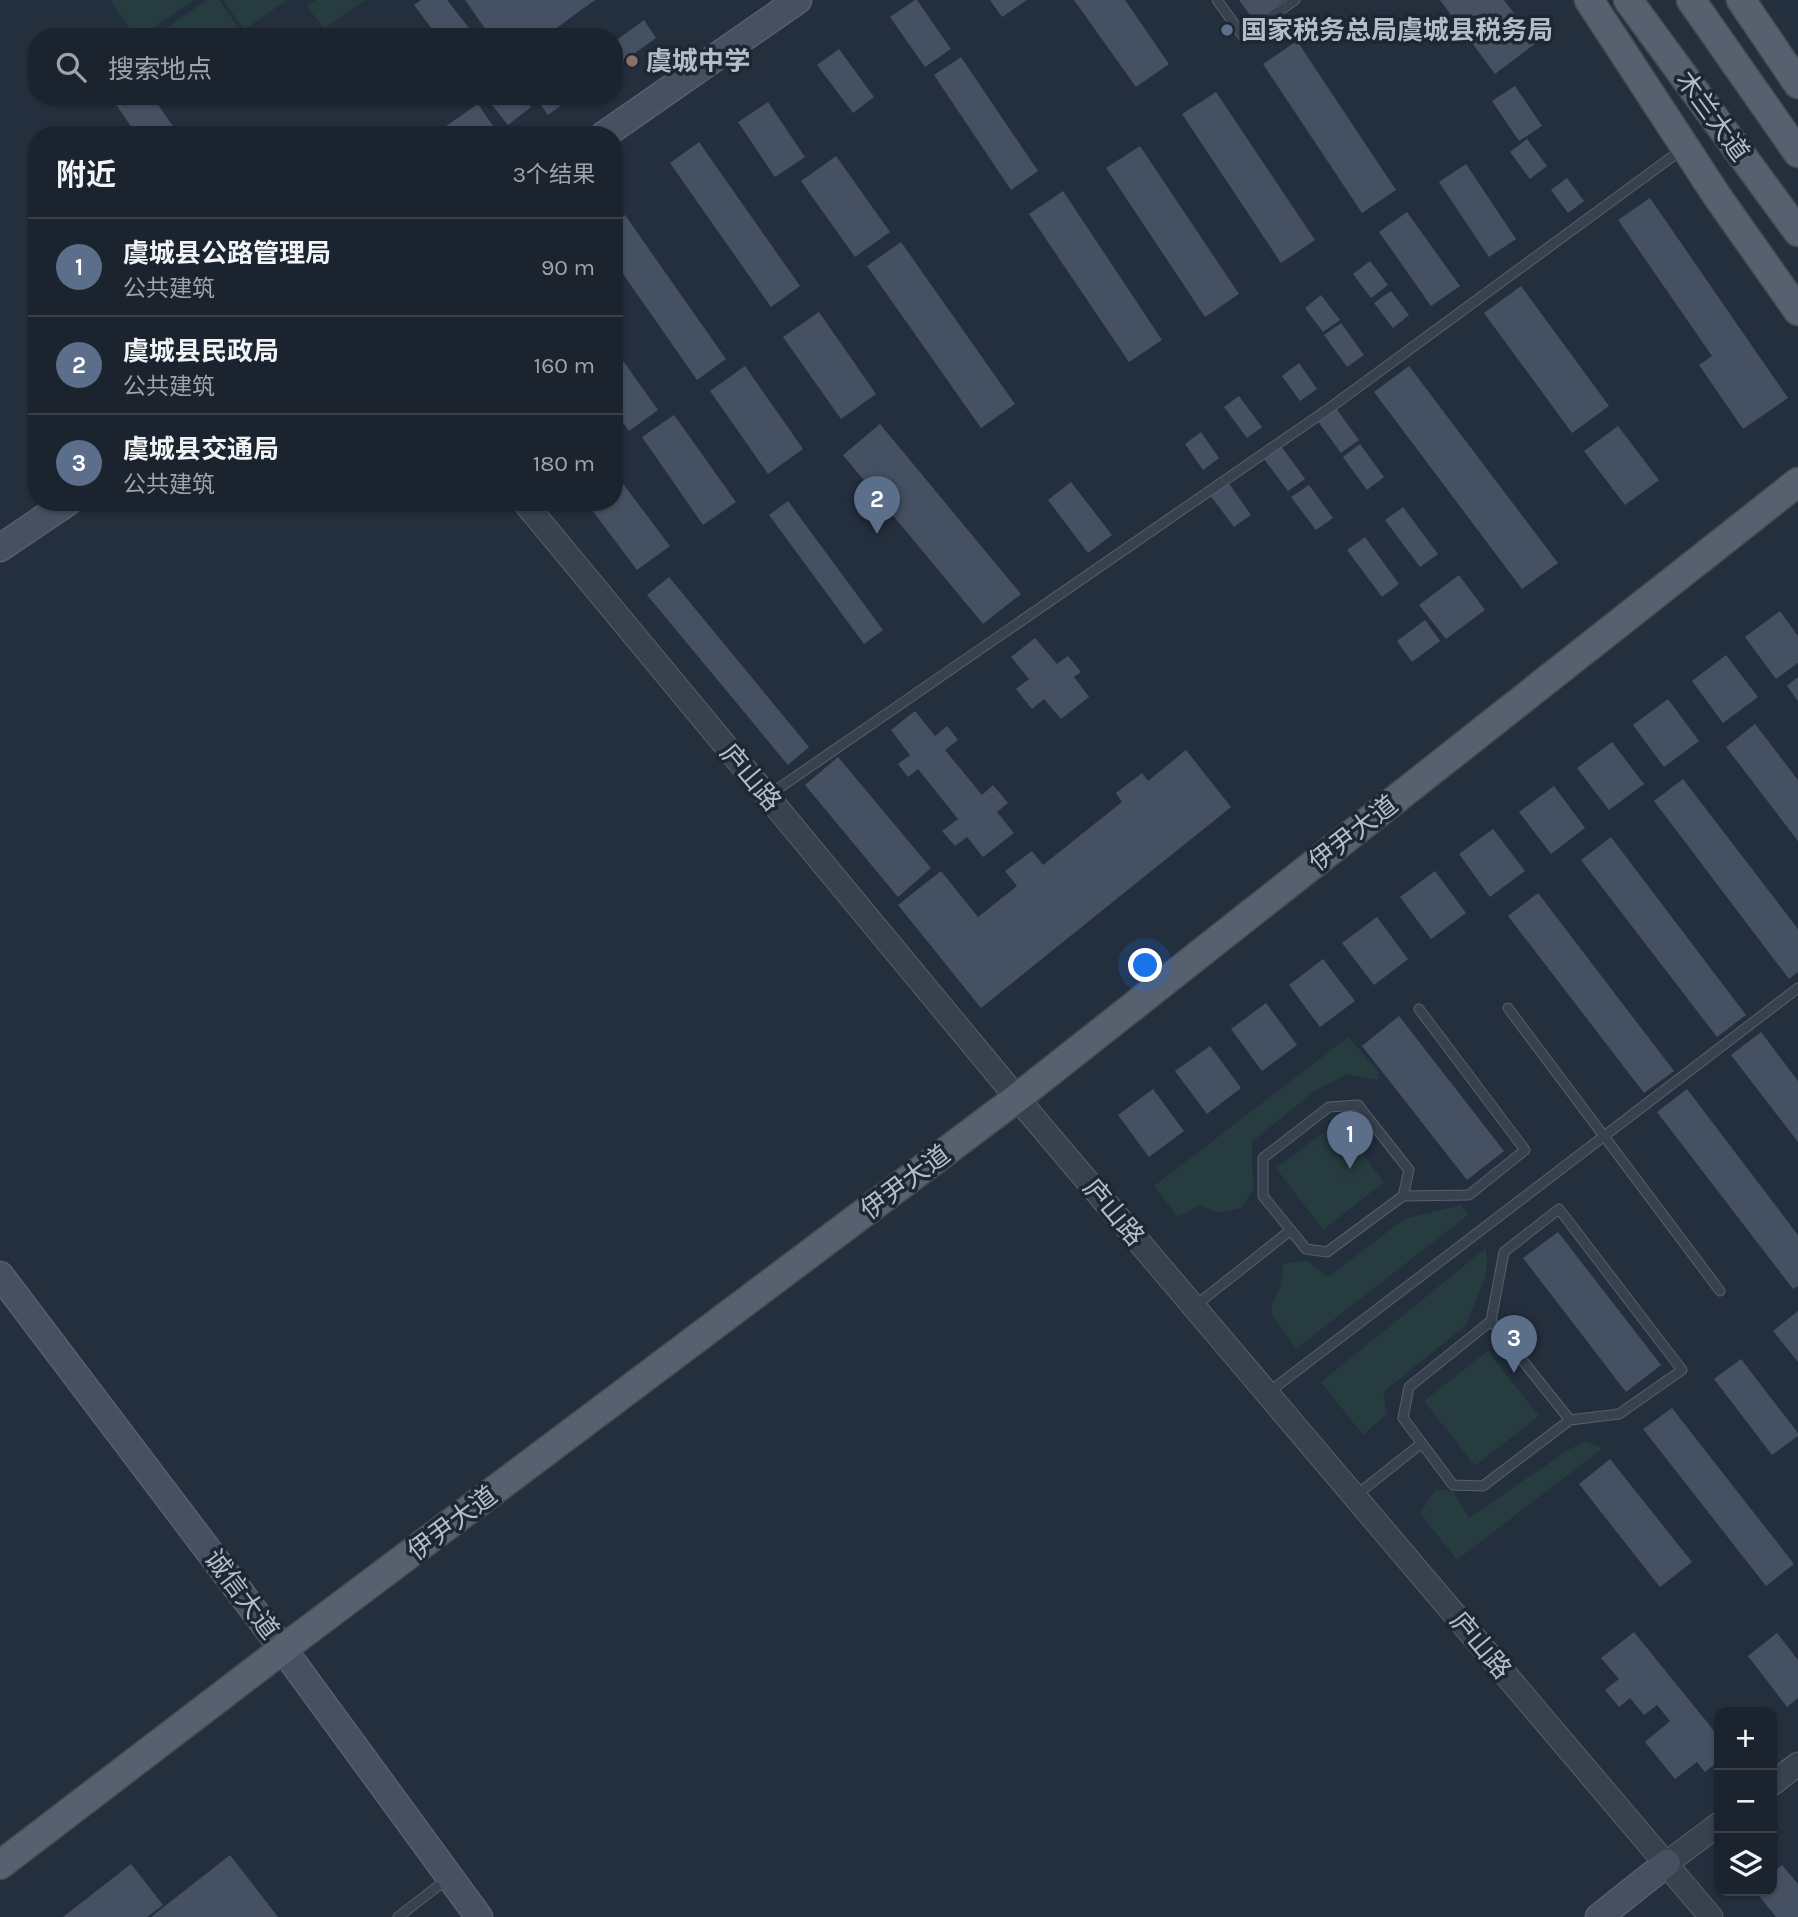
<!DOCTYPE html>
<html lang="zh">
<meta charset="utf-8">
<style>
body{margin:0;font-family:Karla,"Noto Sans SC",sans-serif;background:#242b36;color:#f1f3f6}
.controls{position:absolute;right:21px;bottom:21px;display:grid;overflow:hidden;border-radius:14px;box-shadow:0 2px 5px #0004}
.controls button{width:63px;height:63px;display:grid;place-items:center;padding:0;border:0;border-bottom:2px solid #39404a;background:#1b232e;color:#f1f3f6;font:35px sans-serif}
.you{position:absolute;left:1146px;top:966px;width:24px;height:24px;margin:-18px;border:5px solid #fff;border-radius:50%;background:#1a73e8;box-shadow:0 0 0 10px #1a73e833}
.badge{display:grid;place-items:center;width:46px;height:46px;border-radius:50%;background:#8c9099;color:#fff;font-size:23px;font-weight:700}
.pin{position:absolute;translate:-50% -58px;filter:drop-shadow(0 2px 4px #0008)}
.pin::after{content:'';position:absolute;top:37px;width:24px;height:21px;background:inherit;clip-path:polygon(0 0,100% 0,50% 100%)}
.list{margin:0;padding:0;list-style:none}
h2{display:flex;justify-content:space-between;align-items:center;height:91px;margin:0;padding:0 28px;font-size:30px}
h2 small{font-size:23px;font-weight:400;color:#a0a4aa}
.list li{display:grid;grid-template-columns:46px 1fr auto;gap:21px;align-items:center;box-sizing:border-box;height:98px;padding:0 28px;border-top:2px solid #39404a}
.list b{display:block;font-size:26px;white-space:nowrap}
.list p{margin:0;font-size:23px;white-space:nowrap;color:#a0a4aa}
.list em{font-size:23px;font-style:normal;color:#a0a4aa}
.icon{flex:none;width:38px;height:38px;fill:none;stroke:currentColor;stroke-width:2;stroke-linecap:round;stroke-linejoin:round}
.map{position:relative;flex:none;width:1798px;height:1917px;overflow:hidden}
.search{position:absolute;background:#1b232e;box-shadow:0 2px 5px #0004;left:28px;top:28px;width:595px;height:77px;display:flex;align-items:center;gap:18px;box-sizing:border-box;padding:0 24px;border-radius:28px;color:#a0a4aa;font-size:26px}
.panel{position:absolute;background:#1b232e;box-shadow:0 2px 5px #0004;left:28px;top:126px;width:595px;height:385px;border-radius:28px}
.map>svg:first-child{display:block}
</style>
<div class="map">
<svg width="1798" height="1917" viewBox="0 0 1798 1917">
<rect width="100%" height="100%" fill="#242f3e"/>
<path fill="#263c3f" d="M112,0H193L140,37H135L111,1Z
M207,0H219L241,32L234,37H153Z
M223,0H287L244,30Z
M316,0H365L324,29L307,6Z
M1348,1037L1379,1072L1378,1080L1348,1074L1313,1092L1252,1142L1253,1190L1241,1208L1221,1213L1199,1205L1178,1217L1154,1186Z
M1338,1122L1384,1182L1323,1230L1276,1168Z
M1461,1205L1468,1215L1296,1349L1271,1313L1272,1305L1280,1286L1284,1264L1306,1260L1328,1277L1404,1219Z
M1486,1248L1487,1263L1485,1279L1465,1326L1383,1392L1387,1413L1363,1435L1321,1382Z
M1488,1351L1539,1416L1475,1466L1424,1401Z
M1586,1441L1603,1448L1457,1560L1420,1513L1436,1489L1453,1491L1469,1518L1568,1450Z"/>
<path fill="#455162" d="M421,0H447L476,37H438L414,5Z
M465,0H595L544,37H491Z
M915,0H917L951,49L925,67L890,17Z
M990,0H1027L1002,17Z
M1074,0H1125L1169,64L1136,87Z
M1239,0H1284L1255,22Z
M1440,0H1504L1536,43L1495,74Z
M644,20L656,38L614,68V42Z
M1297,41L1396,190L1362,213L1263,64Z
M839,49L874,97L853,113L817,65Z
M961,57L1038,171L1011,190L934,75Z
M1515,86L1542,126L1519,141L1492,101Z
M1216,92L1315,240L1281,263L1182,114Z
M110,96H152L179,135H137Z
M485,96H523L531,107L508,125Z
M538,96H574L548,115L536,98Z
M768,102L805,157L775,177L738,122Z
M478,104L499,135H433Z
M1527,139L1547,166L1530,179L1510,152Z
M699,142L800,286L771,307L670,163Z
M1140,146L1239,294L1205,317L1106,168Z
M836,156L890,232L855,257L801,181Z
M1466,164L1516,239L1489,257L1439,182Z
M1567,178L1584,201L1568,213L1551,190Z
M1063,191L1162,340L1129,362L1029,214Z
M1650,198L1788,398L1743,429L1699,365L1712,356L1618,220Z
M1407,212L1460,286L1431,306L1379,232Z
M625,215L726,359L697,380L614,261V222Z
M901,242L1015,404L981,428L867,266Z
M1370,261L1388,285L1371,298L1353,274Z
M1521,286L1609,406L1572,433L1484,313Z
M1391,291L1409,315L1393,328L1374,303Z
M1321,295L1340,320L1323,332L1305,308Z
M819,312L876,394L841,419L783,337Z
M1341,323L1364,355L1347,367L1324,335Z
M614,348L658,410L629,431L614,410Z
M1299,363L1317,389L1300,401L1282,376Z
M745,366L803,449L768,474L710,391Z
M1409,366L1558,563L1522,589L1374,392Z
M1239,396L1262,427L1247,438L1224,407Z
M1335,407L1359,440L1341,453L1317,420Z
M674,415L736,502L703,525L642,437Z
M880,424L1021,594L983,624L843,455Z
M1618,426L1659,480L1625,505L1584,451Z
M1201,432L1219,458L1203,470L1185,444Z
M1360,444L1384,477L1367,490L1343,457Z
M1281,446L1305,479L1288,491L1264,459Z
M614,472L670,546L637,570L586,502H614Z
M1071,482L1112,535L1088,553L1048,500Z
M1228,482L1251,515L1234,527L1210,495Z
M1309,485L1333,518L1316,530L1291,497Z
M788,501L883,630L864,644L769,515Z
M1403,507L1438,554L1420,567L1385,520Z
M1365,537L1399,584L1382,597L1347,550Z
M1459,575L1485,610L1446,639L1419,605Z
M669,577L809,747L788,765L647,595Z
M1780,611L1798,636V663L1776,679L1745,637Z
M1425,620L1440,641L1412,662L1397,641Z
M1035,638L1057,664L1068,656L1081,672L1074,677L1089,697L1061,719L1044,699L1032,709L1016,689L1029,679L1011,657Z
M1726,655L1758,697L1723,723L1692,681Z
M1798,677V701L1787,686Z
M1668,699L1699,741L1664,767L1633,725Z
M915,711L935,736L947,726L958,740L945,750L982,795L993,785L1008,803L997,812L1014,833L983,857L967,837L955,846L942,831L958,819L918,769L908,777L898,764L910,755L891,730Z
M1755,724L1798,780V841L1726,747Z
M1612,742L1644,784L1609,810L1577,768Z
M1186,750L1231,807L981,1008L898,905L941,871L978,917L1017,886L1005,871L1032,851L1043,865L1122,802L1116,793L1142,773L1148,781Z
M838,757L931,868L898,897L805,785Z
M1683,779L1798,929V972L1789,979L1654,801Z
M1554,786L1585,828L1551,854L1519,812Z
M1493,829L1525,871L1490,897L1459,854Z
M1611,837L1746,1015L1717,1037L1581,860Z
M1435,871L1466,913L1431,939L1400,897Z
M1538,893L1674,1071L1644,1093L1508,916Z
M1377,917L1408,959L1374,985L1342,943Z
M1323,959L1355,1001L1320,1027L1289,985Z
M1266,1003L1297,1045L1262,1071L1231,1029Z
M1399,1016L1504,1151L1467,1180L1362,1046Z
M1761,1032L1798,1081V1142L1731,1055Z
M1210,1046L1241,1088L1207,1114L1175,1071Z
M1153,1089L1184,1131L1149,1157L1118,1115Z
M1687,1089L1798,1235V1286L1793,1289L1657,1112Z
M1558,1232L1661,1365L1626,1392L1523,1258Z
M1798,1311V1362L1773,1331Z
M1741,1359L1798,1433V1436L1772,1455L1714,1379Z
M1672,1408L1794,1564L1766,1586L1643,1429Z
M1610,1459L1692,1562L1660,1587L1579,1484Z
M1634,1632L1719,1737V1761L1705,1772L1697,1762L1675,1779L1645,1742L1670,1721L1657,1705L1644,1715L1630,1698L1619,1707L1605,1690L1619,1679L1601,1658Z
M1777,1633L1798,1660V1698L1787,1707L1748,1656Z
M230,1855L278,1917H151Z
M131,1864L163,1905L147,1917H63Z
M1782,1865L1798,1884V1917H1776L1755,1891H1772V1874Z"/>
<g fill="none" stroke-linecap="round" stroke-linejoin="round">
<defs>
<path id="service" d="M1217,0L1243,36L1295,0
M769,795L1331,407L1684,148
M1508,1008L1720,1291
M1358,1105L1409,1170L1403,1196L1327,1252L1306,1249L1263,1196V1158L1329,1107Z
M1403,1196L1469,1195L1525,1150L1419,1009
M1559,1209L1682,1370L1619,1414L1570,1420L1491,1321L1504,1252Z
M1196,1305L1291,1230
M1491,1321L1409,1387L1403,1418L1453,1485L1483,1486L1570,1420
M1269,1392L1798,988
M1355,1496L1422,1443
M398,1917L447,1879"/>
<path id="tertiary" d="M524,502L1017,1098L1711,1917
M1772,1784L1798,1764
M1667,1863L1719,1824"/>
<path id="secondary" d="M604,135L798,0
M0,548L68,502
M0,1275L283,1649L479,1917
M1599,1917L1667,1863"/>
<path id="primary" d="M1589,0L1717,196L1798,311
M1628,0L1798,232
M1691,0L1798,153
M1741,0L1798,84
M0,1865L275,1655L1017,1098L1798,482"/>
</defs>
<use href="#service" stroke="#565f6c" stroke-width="11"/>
<use href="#tertiary" stroke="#565f6c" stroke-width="25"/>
<use href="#secondary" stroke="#565f6c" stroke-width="29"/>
<use href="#primary" stroke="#414a57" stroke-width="31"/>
<use href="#service" stroke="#38414e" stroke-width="9"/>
<use href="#tertiary" stroke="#38414e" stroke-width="23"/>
<use href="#secondary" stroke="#465061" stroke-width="26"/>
<use href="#primary" stroke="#56606e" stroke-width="28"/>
</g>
<circle fill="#5c6f8a" stroke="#1d2633" stroke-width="2.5" cx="1227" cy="30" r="7"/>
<circle fill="#8d6e63" stroke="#1d2633" stroke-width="2.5" cx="632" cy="61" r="7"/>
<g text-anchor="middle" stroke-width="7" stroke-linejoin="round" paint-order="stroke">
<g font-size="26" font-weight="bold" fill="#b4bcc9" stroke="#1d2633" text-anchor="start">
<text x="1241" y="39">国家税务总局虞城县税务局</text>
<text x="646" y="70">虞城中学</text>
</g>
<g font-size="26" fill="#b4bcc9" stroke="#1d2633">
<text transform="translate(1713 116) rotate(54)" y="9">木兰大道</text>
<text transform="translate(751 777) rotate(50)" y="9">庐山路</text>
<text transform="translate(1353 833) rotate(-38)" y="9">伊尹大道</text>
<text transform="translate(905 1182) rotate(-37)" y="9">伊尹大道</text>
<text transform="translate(1114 1212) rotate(50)" y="9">庐山路</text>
<text transform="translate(452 1523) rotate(-37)" y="9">伊尹大道</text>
<text transform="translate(242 1594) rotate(53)" y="9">诚信大道</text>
<text transform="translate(1481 1645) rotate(50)" y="9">庐山路</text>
</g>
</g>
</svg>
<div class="controls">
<button>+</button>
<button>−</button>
<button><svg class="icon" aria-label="layers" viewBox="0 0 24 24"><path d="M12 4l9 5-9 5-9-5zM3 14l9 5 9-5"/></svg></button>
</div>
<div class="you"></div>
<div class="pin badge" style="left:1350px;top:1169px;background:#5c6f8a">1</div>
<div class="pin badge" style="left:877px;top:534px;background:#5c6f8a">2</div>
<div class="pin badge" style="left:1514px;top:1373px;background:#5c6f8a">3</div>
<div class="search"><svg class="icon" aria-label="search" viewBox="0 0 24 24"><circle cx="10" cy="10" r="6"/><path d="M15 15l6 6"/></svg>搜索地点</div>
<section class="panel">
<h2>附近<small>3个结果</small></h2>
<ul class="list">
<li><span class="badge" style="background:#5c6f8a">1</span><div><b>虞城县公路管理局</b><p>公共建筑</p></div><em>90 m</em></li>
<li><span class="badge" style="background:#5c6f8a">2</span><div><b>虞城县民政局</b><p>公共建筑</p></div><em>160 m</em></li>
<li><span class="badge" style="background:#5c6f8a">3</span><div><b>虞城县交通局</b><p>公共建筑</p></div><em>180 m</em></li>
</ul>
</section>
</div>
